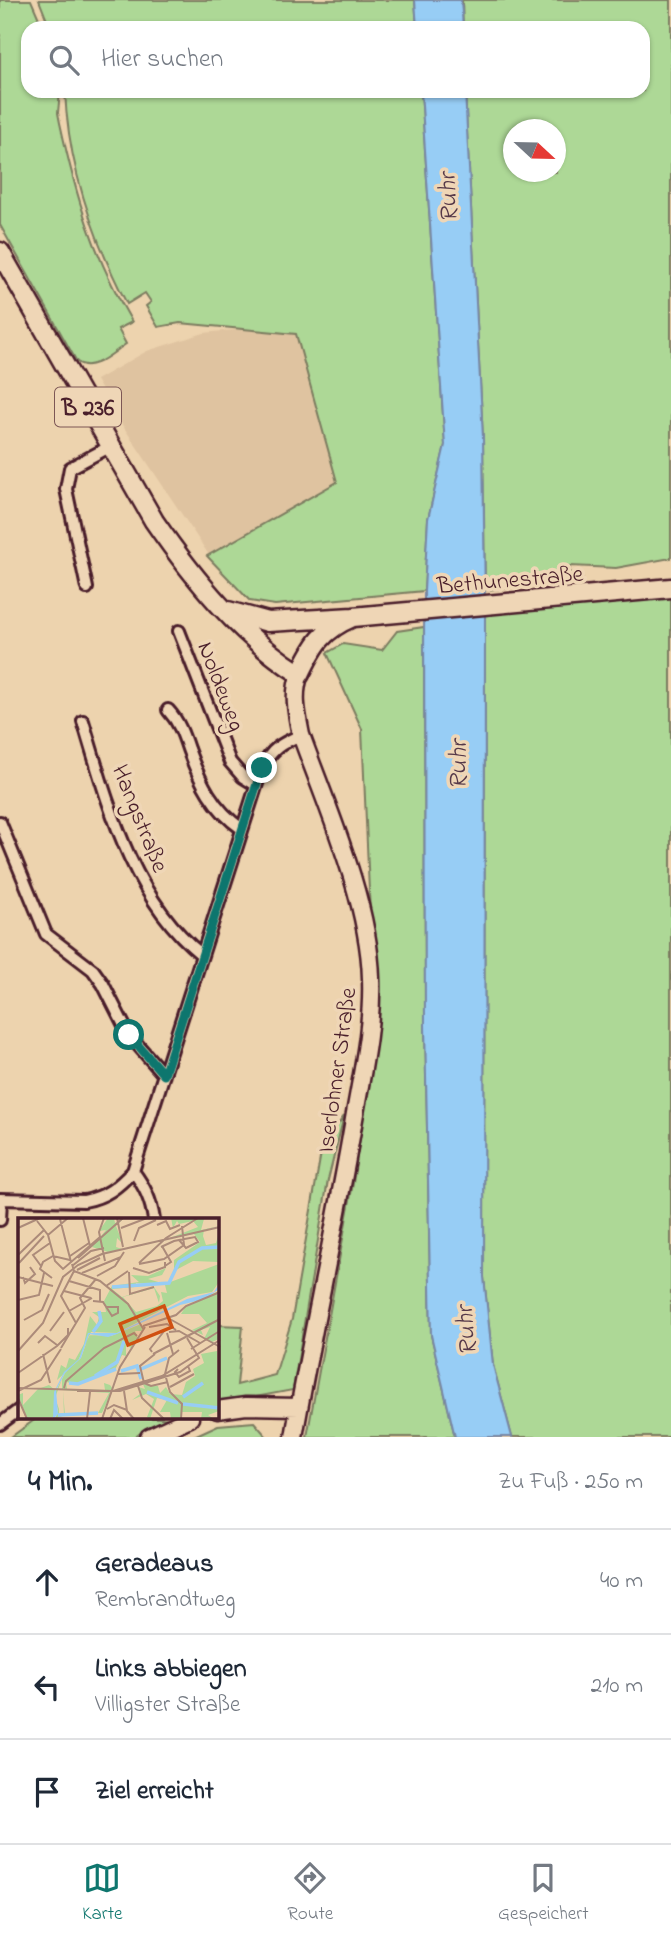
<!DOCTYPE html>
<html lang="de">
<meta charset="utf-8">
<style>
body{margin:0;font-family:"Indie Flower",sans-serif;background:#f6f6f7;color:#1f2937}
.compass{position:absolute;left:503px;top:119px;width:63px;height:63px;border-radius:50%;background:#fff;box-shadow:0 2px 5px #0004;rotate:112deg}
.stop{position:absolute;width:21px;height:21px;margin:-16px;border:5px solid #0f766e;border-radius:50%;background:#fff}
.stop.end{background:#0f766e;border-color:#fff;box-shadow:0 2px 7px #0008}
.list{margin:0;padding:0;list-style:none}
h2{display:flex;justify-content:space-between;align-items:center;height:91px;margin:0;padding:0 28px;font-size:30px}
h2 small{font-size:23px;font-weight:400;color:#747a83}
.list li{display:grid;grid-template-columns:46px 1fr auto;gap:21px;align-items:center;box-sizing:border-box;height:105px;padding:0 28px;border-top:2px solid #e0e1e3}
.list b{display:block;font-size:26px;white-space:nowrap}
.list p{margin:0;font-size:23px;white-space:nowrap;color:#747a83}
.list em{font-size:23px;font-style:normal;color:#747a83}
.icon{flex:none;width:38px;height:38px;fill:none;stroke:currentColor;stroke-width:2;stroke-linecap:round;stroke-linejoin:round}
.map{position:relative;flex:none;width:671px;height:1437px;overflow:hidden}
.search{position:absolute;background:#fff;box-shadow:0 2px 5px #0004;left:21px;right:21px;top:21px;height:77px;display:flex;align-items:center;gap:18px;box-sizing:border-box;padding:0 24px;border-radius:21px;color:#747a83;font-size:26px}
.sheet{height:406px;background:#fff}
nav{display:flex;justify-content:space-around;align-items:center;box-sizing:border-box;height:98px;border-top:2px solid #e0e1e3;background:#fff;font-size:19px;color:#747a83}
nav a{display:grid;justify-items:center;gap:4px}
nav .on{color:#0f766e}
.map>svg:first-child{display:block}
</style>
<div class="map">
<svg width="671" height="1437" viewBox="0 0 671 1437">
<rect width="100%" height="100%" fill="#edd3ae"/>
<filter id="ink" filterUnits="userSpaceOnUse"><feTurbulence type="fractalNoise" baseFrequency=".0143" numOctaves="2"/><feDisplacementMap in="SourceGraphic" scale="14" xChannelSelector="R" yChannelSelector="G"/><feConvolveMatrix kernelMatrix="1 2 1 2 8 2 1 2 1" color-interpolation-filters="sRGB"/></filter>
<g filter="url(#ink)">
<path fill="#dfc3a0" d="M242,329L296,334L337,482L209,555L119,420L96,380L147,351L204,333Z"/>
<path fill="#add896" stroke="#7c7c60" stroke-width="2" fill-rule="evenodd" d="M0,0H31L43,28H28V91H60L58,113L60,123C76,197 93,255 132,322L118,329L126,344C112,353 92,373 77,362L0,225Z
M39,0H415L417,28H50Z
M462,0H671V558L616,568L570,566L569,572L581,578L545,584L485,590L483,438L465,91H643V28H463ZM514,130H556V172H514Z
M65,91H421L445,445L428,519L424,591L275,605L250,601L207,556L337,482L296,334L180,323L158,327L146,306L151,302L145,293L127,304C93,238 68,166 65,91Z
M671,596V1437H512L493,1365L484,1277L485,614Z
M424,627L425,1024L431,1335L455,1437H307L353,1183L378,1016L370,914L362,729L327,653L343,644L382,650L397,631Z
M344,1116L328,1180L293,1390L217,1404V1325L243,1326L237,1385L275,1375L292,1319L322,1147Z
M37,1418H173L149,1427L135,1437H11Z
M254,1422L267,1437H192L218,1425Z"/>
<path fill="#97cdf5" stroke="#7887a4" stroke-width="2" d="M415,0H461L463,28H417Z
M421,91H465L483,438L485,614L484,1277L493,1365L512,1437H455L431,1335L425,1024L424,591L428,519L445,445Z"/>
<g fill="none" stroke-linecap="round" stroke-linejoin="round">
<defs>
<path id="street" d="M87,588L66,489L70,468L111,446
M179,631L230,762L243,777L256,785
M168,710C179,722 183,734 188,749C200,782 213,809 242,829
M83,721C108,804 132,899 202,955
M0,822L46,934L93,970L103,984L129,1035L164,1075
M133,1171C145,1187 151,1200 154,1220
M0,1199L84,1201C106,1197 118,1187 133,1171L262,768C271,749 282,743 301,735
M0,1220L1,1199
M0,1424L19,1410"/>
<path id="secondary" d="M217,1410L246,1406L299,1407
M149,1437L190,1418
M294,1437C312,1333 335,1229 353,1125C361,1077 373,1027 371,978C369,901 327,807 301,735C297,715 292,694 300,674"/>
<path id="primary" d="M0,252L154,521C194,579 240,636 300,674C314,645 322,630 353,617
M228,611L268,622L353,617L671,588"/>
</defs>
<use href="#street" stroke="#4a1f2b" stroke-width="16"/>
<use href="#secondary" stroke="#4a1f2b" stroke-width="21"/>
<use href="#primary" stroke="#4a1f2b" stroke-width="23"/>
<use href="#street" stroke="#efd6b6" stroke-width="10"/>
<use href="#secondary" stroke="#efd6b6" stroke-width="16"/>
<use href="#primary" stroke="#efd6b6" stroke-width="18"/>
</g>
</g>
<g fill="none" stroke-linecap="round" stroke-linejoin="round" filter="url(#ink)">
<path stroke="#0f766e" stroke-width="9" d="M129,1035L164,1075L262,768"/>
</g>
<g text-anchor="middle" stroke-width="7" stroke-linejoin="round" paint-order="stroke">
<rect fill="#efd6b6" stroke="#7c5655" stroke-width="2" x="55" y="387.5" width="66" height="39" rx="5"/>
<g font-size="23" font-weight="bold" fill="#4a1f2b">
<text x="88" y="415">B 236</text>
</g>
<g font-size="24" fill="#4a1f2b" stroke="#efd6b6">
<text transform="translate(510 579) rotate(-5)" y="8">Bethunestraße</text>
<text transform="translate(222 686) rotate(69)" y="8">Noldeweg</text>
<text transform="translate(141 818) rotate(68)" y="8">Hangstraße</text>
<text transform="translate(336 1070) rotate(-82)" y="8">Iserlohner Straße</text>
</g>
<g font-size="26" font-style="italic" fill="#563949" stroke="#efd6b6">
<text transform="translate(447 198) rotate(-93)" y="9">Ruhr</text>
<text transform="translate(457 765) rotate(-90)" y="9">Ruhr</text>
<text transform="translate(465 1331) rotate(-95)" y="9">Ruhr</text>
</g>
</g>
<g transform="translate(18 1218)">
<rect width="201" height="201" fill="#edd3ae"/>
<path d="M90,0H96L97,5L106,0L98,8L105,26L99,20L98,29L104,31L90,34L74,29L88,12L81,13ZM153,0L186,1L183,12L201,8L186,12L185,18L188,27L198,25L201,14V44L175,43L156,53V42L182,24L176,16L152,20L180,9L175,3L161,6L159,3L155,10ZM201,46V64L194,74L170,78L99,115L73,114L60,143L39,162L43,147L48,150L51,140L57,142L66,126L72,98L79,107L81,99L74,94H88L86,83L94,68L121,64L113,57L130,58L148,50L144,57L130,61L147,66ZM118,65L147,67L149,75L143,74L145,83L139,88L118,94L105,79L136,70L141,85L142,78L136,69L104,79L94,71L117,69ZM201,73V121L194,124L186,121L192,109L183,112L185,117L174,112L189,105L181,96H163L168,88ZM123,106L125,113H117L120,120L113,130L108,127V138L104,137L97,152L59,166L48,164L49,171L87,172L86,165L92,167L95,171L84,195H80L91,175L44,172V161L37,180L41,191V196L46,197L45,173L47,197L37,201L40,192L37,182L38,173L47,155L63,140L71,117L93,118ZM199,133L201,193L190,197L196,201H183L184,194H164L163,201H153L152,194H142L149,182L139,180L132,201L129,199L136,181L128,176L114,182L122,176L120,169L127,171L125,166L140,168L142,175L148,169L152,176L164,177L168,164L177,158L175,151L186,145L183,136ZM31,167L37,172L36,199L9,200L0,177L5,175V187L20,171Z" fill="#add896" fill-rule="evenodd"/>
<path d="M201,66V71L187,81L162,87L99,116L90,119L71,116L63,140L47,155L38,172L40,196L35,201L36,174L46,154L61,141L70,115H99L169,81L196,74Z" fill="#97cdf5"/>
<path fill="none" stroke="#97cdf5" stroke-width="3.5" d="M94,69L151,65L161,44L184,30L202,29M75,114L83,103L81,93M123,151L149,140M103,153L119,148L123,161M77,158L99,144L106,123M51,165L60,166L98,151M129,174L160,185M165,179L185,165M165,186L202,190M40,197L80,195"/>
<path fill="none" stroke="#ac8b7a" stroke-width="2" d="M65,0L72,28M86,0L81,14L87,43M99,0L105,29M42,1L53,44M19,3L30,17L37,43L45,51L82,19M139,7L148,3L152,11L162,7M0,10L22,0M103,10L129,0M30,17L50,0M116,23L121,10L138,2M144,28L153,44L147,48M143,29L156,23L161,22L177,19L180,24L168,30L161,22M0,37L26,12M52,38L71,25M60,40L105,0M1,45L26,18M121,45L148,20L180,0M54,46L56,53L82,63L110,86L126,112M121,46L146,41L166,27L164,8M23,48L15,37L32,25M54,48L73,33L86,30M115,50L131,55L147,49V44M59,52L82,40M56,53L43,78L58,105M111,54L112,76L136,69M64,55L103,39M79,58L97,48L106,34M0,59L35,68M5,59L7,65L17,56L12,49M34,60L22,51L25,44L35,38L52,42M51,63L82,72V83M88,68L110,53M46,73L73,80M0,82L21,77L26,55M75,83L85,84L94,98L100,95V89H88M51,93L74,80M150,100L202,129M6,102L24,92L31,76M125,108L158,97L168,88L202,74M131,109L149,106L158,112M32,113L46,94M151,114L161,113L182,125M149,115L155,136M20,125L27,118L39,127M43,130L67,90L62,80L78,61M173,131L200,114M161,132L151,140L147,156L152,174L164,186L163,201M0,133L25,105L45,59L60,47L84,36L202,9M134,134L132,131L147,112M25,136L32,165M135,136L202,101M160,151L157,154L161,159L172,153L170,148M0,155L39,128L50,117V110M100,156L122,155M126,165L122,148L137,136M126,165L133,168L150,164M120,168L124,180L146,201M152,169L176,156M0,170L95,173L144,158L202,122M46,170L48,163L86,130L116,115L119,118M0,173L23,162L43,131M59,173H102L162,154L181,140L169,120M106,173L109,193L116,201M0,180L9,201M89,191L96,187L109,192M69,201L72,174M84,201L102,149L127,109M92,201L96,192L105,201"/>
<path fill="#d05011" fill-opacity="0.15" stroke="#d05011" stroke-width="3.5" d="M146,88L154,109L110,127L102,106Z"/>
<rect width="201" height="201" fill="none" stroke="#4a1f2b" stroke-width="3.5"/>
</g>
</svg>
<svg class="compass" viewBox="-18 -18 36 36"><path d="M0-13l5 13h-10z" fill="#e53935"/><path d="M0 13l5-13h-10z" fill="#747a83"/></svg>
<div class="stop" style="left:129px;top:1035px"></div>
<div class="stop end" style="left:262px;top:768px"></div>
<div class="search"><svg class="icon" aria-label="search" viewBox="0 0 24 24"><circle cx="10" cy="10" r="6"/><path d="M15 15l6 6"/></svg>Hier suchen</div>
</div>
<section class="sheet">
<h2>4 Min.<small>Zu Fuß · 250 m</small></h2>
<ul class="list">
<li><svg class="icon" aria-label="ahead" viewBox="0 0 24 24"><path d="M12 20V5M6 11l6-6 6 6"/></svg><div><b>Geradeaus</b><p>Rembrandtweg</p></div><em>40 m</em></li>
<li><svg class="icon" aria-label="left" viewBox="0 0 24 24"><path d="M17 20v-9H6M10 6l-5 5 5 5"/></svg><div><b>Links abbiegen</b><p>Villigster Straße</p></div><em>210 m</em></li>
<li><svg class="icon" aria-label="arrive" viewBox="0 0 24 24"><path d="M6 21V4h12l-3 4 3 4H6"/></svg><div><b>Ziel erreicht</b></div></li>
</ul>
</section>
<nav>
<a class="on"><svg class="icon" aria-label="map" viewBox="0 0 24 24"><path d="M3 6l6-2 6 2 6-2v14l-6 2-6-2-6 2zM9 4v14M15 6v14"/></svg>Karte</a>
<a><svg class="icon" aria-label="directions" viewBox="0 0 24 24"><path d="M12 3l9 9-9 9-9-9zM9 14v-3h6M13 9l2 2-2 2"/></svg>Route</a>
<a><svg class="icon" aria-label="saved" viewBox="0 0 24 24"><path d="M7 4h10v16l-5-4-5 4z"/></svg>Gespeichert</a>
</nav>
